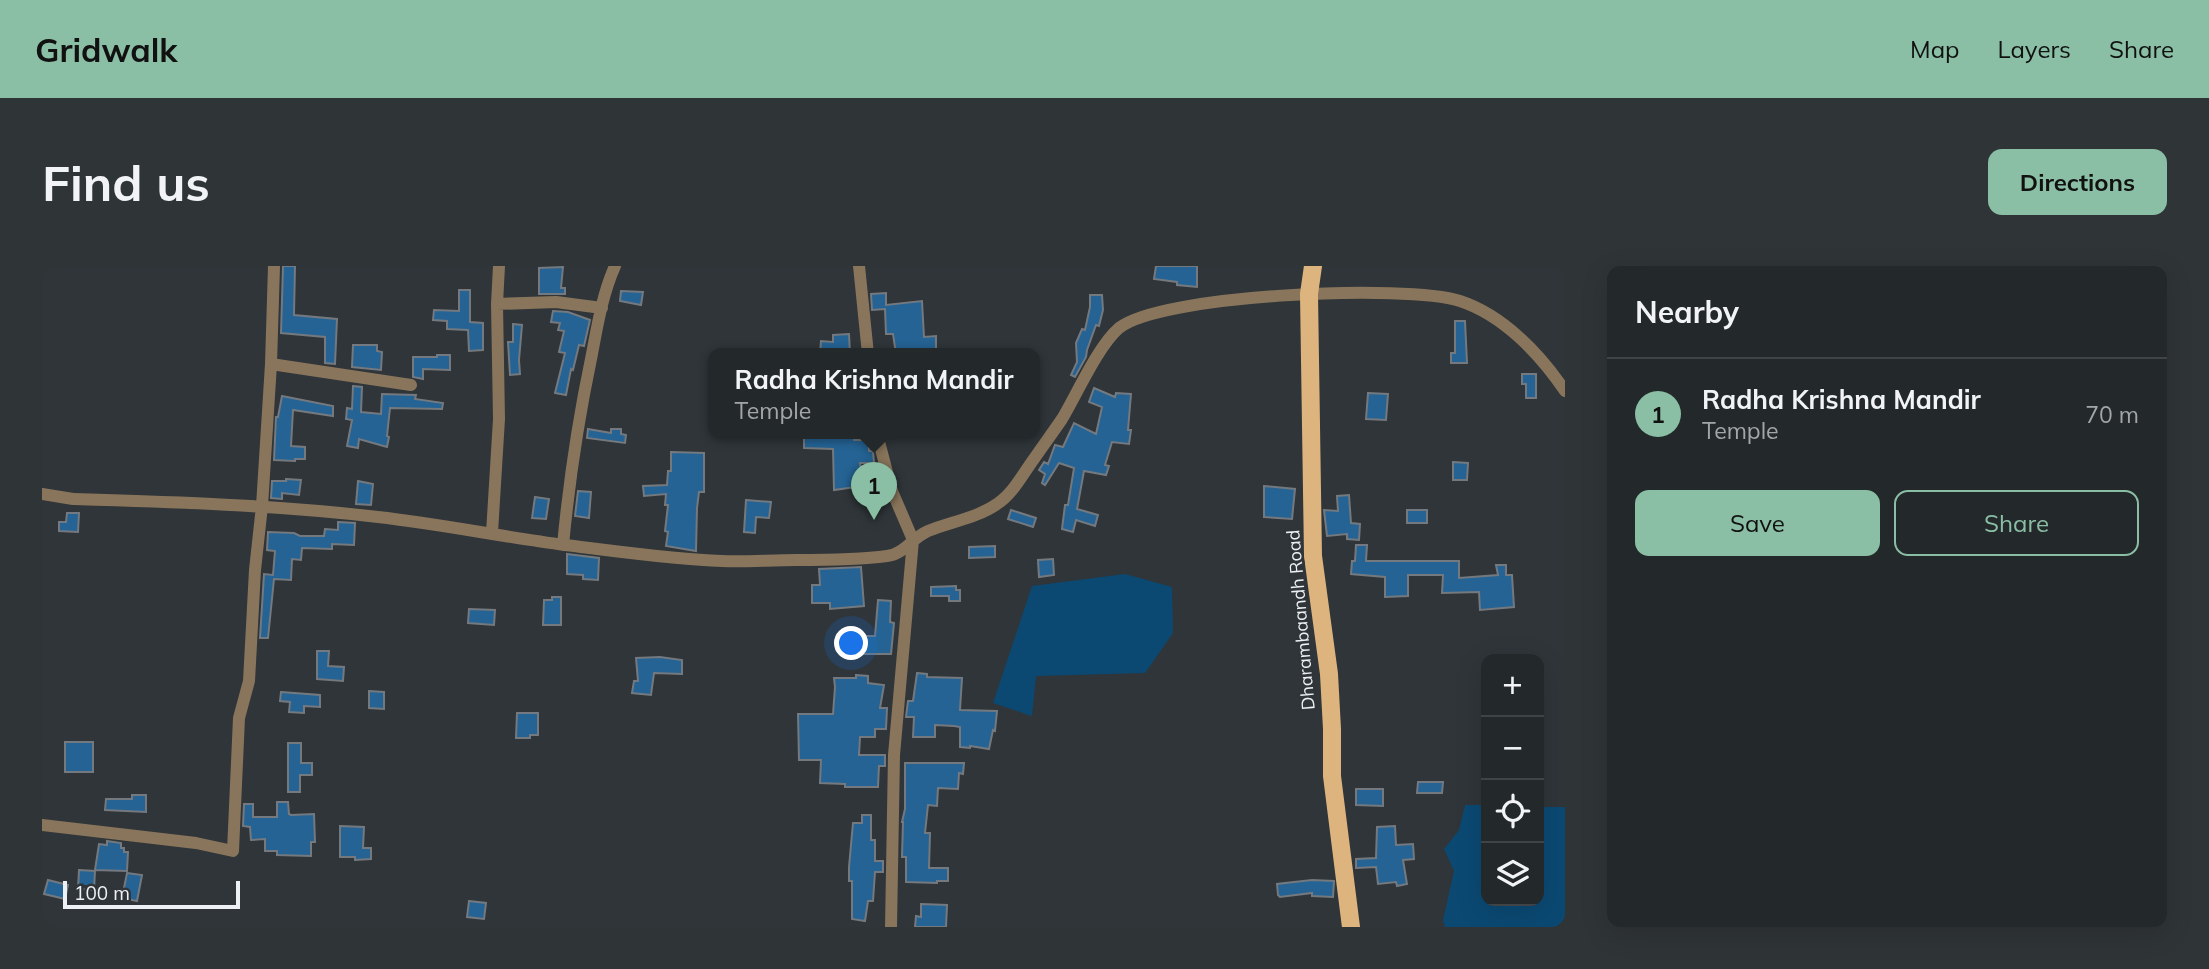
<!DOCTYPE html>
<meta charset="utf-8">
<style>
body{margin:0;font-family:Mulish,sans-serif;background:#2f3437;color:#f1f3f6}
.controls{position:absolute;right:21px;bottom:21px;display:grid;overflow:hidden;border-radius:14px;box-shadow:0 7px 28px #0002}
.controls button{width:63px;height:63px;display:grid;place-items:center;padding:0;border:0;border-bottom:2px solid #404447;background:#23282b;color:#f1f3f6;font:35px sans-serif}
.scale{position:absolute;left:21px;bottom:18px;width:177px;box-sizing:border-box;padding-left:7px;border:4px solid #eef1f4;border-top:0;font-size:19px;line-height:24px;white-space:nowrap;color:#eef1f4;-webkit-text-stroke:5px #2f3539;paint-order:stroke}
.you{position:absolute;left:810px;top:378px;width:24px;height:24px;margin:-18px;border:5px solid #fff;border-radius:50%;background:#1a73e8;box-shadow:0 0 0 10px #1a73e833}
.badge{display:grid;place-items:center;width:46px;height:46px;border-radius:50%;background:#8abfa5;color:#111;font-size:23px;font-weight:700}
.pin{position:absolute;translate:-50% -58px;filter:drop-shadow(0 2px 4px #0008)}
.pin::after{content:'';position:absolute;top:37px;width:24px;height:21px;background:inherit;clip-path:polygon(0 0,100% 0,50% 100%)}
.popup{position:absolute;left:666px;top:82px;width:332px;height:91px;box-sizing:border-box;display:grid;place-content:center;border-radius:14px;background:#23282b;filter:drop-shadow(0 2px 5px #0005);font-size:23px;white-space:nowrap;color:#a3a6a9}
.popup b{font-size:26px;color:#f1f3f6}
.popup::after{content:'';position:absolute;left:50%;top:100%;margin-left:-14px;border:14px solid transparent;border-top-color:#23282b}
.list{margin:0;padding:0;list-style:none}
h2{display:flex;justify-content:space-between;align-items:center;height:91px;margin:0;padding:0 28px;font-size:30px}
h2 small{font-size:23px;font-weight:400;color:#a3a6a9}
.list li{display:grid;grid-template-columns:46px 1fr auto;gap:21px;align-items:center;box-sizing:border-box;height:112px;padding:0 28px;border-top:2px solid #404447}
.list b{display:block;font-size:26px;white-space:nowrap}
.list p{margin:0;font-size:23px;white-space:nowrap;color:#a3a6a9}
.list em{font-size:23px;font-style:normal;color:#a3a6a9}
.actions{display:flex;gap:14px;padding:21px 28px}
.actions a{flex:1;padding:16px 0;border:2px solid #8abfa5;border-radius:14px;text-align:center;font-size:24px;color:#8abfa5}
.actions .main{background:#8abfa5;color:#111}
.icon{flex:none;width:38px;height:38px;fill:none;stroke:currentColor;stroke-width:2;stroke-linecap:round;stroke-linejoin:round}
.map{position:relative;flex:none;width:1523px;height:661px;overflow:hidden;border-radius:14px}
header{display:flex;align-items:center;gap:42px;box-sizing:border-box;height:98px;padding:0 35px;background:#8abfa5;color:#111}
header strong{font-size:33px}
nav{display:flex;gap:38px;margin-inline-start:auto;font-size:24px}
.intro{display:flex;align-items:center;justify-content:space-between;box-sizing:border-box;height:168px;padding:0 42px}
h1{margin:0;font-size:49px}
.button{padding:18px 32px;border-radius:14px;background:#8abfa5;color:#111;font-size:24px;font-weight:700}
main{display:flex;gap:42px;padding:0 42px}
aside{flex:1;background:#23282b;border-radius:14px;box-shadow:0 7px 28px #0002}
.map>svg:first-child{display:block}
</style>
<header>
<strong>Gridwalk</strong>
<nav><a>Map</a><a>Layers</a><a>Share</a></nav>
</header>
<div class="intro"><h1>Find us</h1><a class="button">Directions</a></div>
<main>
<div class="map">
<svg width="1523" height="661" viewBox="0 0 1523 661">
<rect width="100%" height="100%" fill="#2f3539"/>
<path fill="#0b4973" d="M1083,308L1130,321L1131,367L1103,407L994,410L990,450L951,437L990,320Z
M1423,539H1444V635H1497V541H1523V661H1403L1401,654L1412,605L1402,583L1417,564Z"/>
<path fill="#246394" stroke="#73797e" stroke-width="2" d="M241,0H253L252,49L295,53L293,98L283,97V71L239,67Z
M1114,0H1155V21L1135,19V16L1112,13Z
M521,1L519,22H523V28H497V2Z
M417,24H428V56L441,57V84L427,85L426,64L405,63V55L391,54L392,44L417,45Z
M579,25L601,26L599,39L578,35Z
M844,27V39L880,35L882,71L894,70V85H888L889,88H854L851,68H844L843,43L830,44L829,28Z
M1048,29H1060L1061,44L1057,60L1054,59L1045,84L1044,91L1033,111L1029,109L1035,96L1034,77L1040,63L1043,64L1048,41Z
M511,45L526,46L548,54L542,80L537,79L531,104L529,103L524,129L513,127L523,87L517,86L522,65L516,64L518,57L509,56Z
M1413,55H1423L1425,97H1409V87H1413Z
M471,58L480,59L477,94L478,108L468,109L466,76H471Z
M807,68L808,88H778L779,75L791,76V69Z
M311,79H335V85L340,86L339,104L310,101Z
M395,89H408V104L381,103V113L371,111V91H395Z
M1480,108H1494V132H1484V118H1480Z
M311,120L320,121L319,146L339,148L340,128L374,129L373,133L401,137L400,143L348,142L345,170L347,171L345,181L317,173L316,182L305,180L310,154L304,153L305,142L310,143Z
M1052,122L1073,131L1074,127L1089,128L1086,164H1089L1087,178L1070,176L1063,199L1067,200L1064,209L1042,205L1035,243L1056,249L1053,260L1034,254L1031,266L1020,263L1023,239H1026L1032,202L1017,197L1003,219L1000,217L1003,208L997,204L1002,196L1006,198L1013,179L1021,181L1032,157L1054,168L1060,141L1047,136Z
M1326,127L1346,128L1344,154L1324,153Z
M240,130L291,140V150L251,144L249,180L263,181V193H253V195L232,194L234,151H236Z
M546,163L569,167V163H579V168L584,169L583,177L545,172Z
M762,168H812V174H827V185H831L832,197H818L821,220L792,224L791,183L762,182Z
M629,186L662,187V226H657L655,242L654,285L624,280L626,266L623,265L626,239H623L624,228L602,230L601,220L625,219L626,205H629Z
M1411,196L1426,197L1425,214H1411Z
M244,213L259,214L257,229L240,227V233L229,232L230,215H244Z
M316,215L331,218L329,239L314,238Z
M1222,220L1253,223L1250,253L1222,251Z
M536,225L549,226L547,252L533,250Z
M1307,229L1309,257L1318,258L1317,274L1305,273V268L1285,270L1282,244L1296,245L1295,230Z
M493,231L507,233L504,253L490,252Z
M704,234L729,236L727,252L714,251L713,267L702,266Z
M969,244L994,252L991,261L966,253Z
M1365,244H1385V257H1365Z
M25,247H37L36,266L17,265V256H24Z
M296,256L313,257L312,279L290,278V283L260,282L259,294L250,293L249,314L232,313L226,372H218L222,308L231,309L233,285L225,284L226,266L252,267L258,270H282L283,263L296,264Z
M1314,279H1325L1324,295H1417V312L1456,309L1454,299H1464V309H1470L1472,341L1438,344L1437,326L1400,327L1401,309H1366V330L1343,331V311L1309,308L1310,295H1313Z
M953,280V291L927,292V281Z
M525,288L557,292L556,314L541,313V309L525,308Z
M1011,293L1012,309L997,311L996,294Z
M819,301L822,340L788,343V337H770V319H778L777,303Z
M914,320V324H918V335H907V330H889V321Z
M510,331H519V359H501L502,334H510Z
M836,334L849,335L848,356L852,357L849,388H819V370H833Z
M427,343L453,344L452,359L426,357Z
M275,385H287L286,400L302,401L301,415L275,413Z
M618,391L640,394V408L612,407L609,429L590,427L592,415H596L594,392Z
M875,407L885,408V411L920,412L918,444L955,445L953,465L951,464L947,483L928,480V482L918,481V461L912,460L893,459V471H871L872,451H864L866,435H871Z
M814,409L826,410V417L842,419L838,442H845L844,463H833V471H818L817,489H843V500H837L836,521H803V518L778,517L779,494H757L756,448H791L793,421L792,412H814Z
M327,425L342,426V443L327,442Z
M239,426L278,429V441L262,440V447L247,446L248,436L238,435Z
M475,447H496V469H488V472H474Z
M23,476H51V506H23Z
M246,477H259V497H270V509H258V526H246Z
M863,497H922L921,508L917,507L916,523L896,522L895,540L886,539L883,567H888L887,602H906V615H895V617L864,616V591H860L861,556H860L863,543Z
M1376,516H1401L1400,527H1375Z
M1314,523H1341V540L1314,539Z
M90,529H104V546L63,544L64,533H90Z
M235,536H246L247,548L249,549L272,548L273,576H269V590L235,589V585H223V573L209,574L208,561L201,560L202,538H211V551H235Z
M820,549H829V574H833V595H841V606H833L831,635H826L823,655L810,653V615H807V601L811,557H820Z
M298,560L322,561L321,582H329V593L313,594V591H298Z
M1353,560L1354,579L1371,578L1372,593L1361,594L1365,618L1355,620L1354,616L1336,618L1334,601L1314,602V593L1334,592L1335,561Z
M65,575L79,577V582H82V586H86L85,605L53,604L57,578L65,579Z
M37,604L53,605L52,624L36,623Z
M85,607L100,609L95,635L80,632Z
M6,614L26,619L23,633L2,628Z
M1270,614L1292,615L1291,631L1270,630V627L1238,631L1236,629L1235,618Z
M427,635L444,637L442,653L425,651Z
M879,638L905,639L904,661H873L874,650L879,651Z"/>
<g fill="none" stroke-linecap="round" stroke-linejoin="round">
<path stroke="#89755b" stroke-width="12" d="M817,0L826,88
M455,38L514,36L560,42
M229,98L369,119
M835,168L850,225L871,274L852,489L849,661
M0,228L31,233C132,236 234,239 336,251C399,258 461,271 523,279C575,285 627,293 680,295C704,296 729,294 754,294C784,294 815,294 845,290C862,288 870,272 886,265C908,256 935,252 955,238C969,229 978,213 987,200C998,184 1009,169 1020,153C1035,128 1056,80 1077,62C1119,28 1365,18 1418,35C1461,49 1498,88 1523,125
M450,267L457,153L455,38L457,0
M521,279C527,216 536,155 549,93C555,62 560,29 573,0
M0,559L154,577L191,585L197,452L207,415L213,304L220,240L229,98L232,0"/>
<path stroke="#deb47e" stroke-width="18" d="M1271,0L1267,28L1271,290L1287,408L1290,463V510L1309,661"/>
</g>
<g text-anchor="middle" stroke-width="5" stroke-linejoin="round" paint-order="stroke">
<g font-size="18" fill="#eef1f4" stroke="#2f3539">
<text transform="translate(1259 354) rotate(-95)" y="6">Dharambaandh Road</text>
</g>
</g>
</svg>
<div class="controls">
<button>+</button>
<button>−</button>
<button><svg class="icon" aria-label="locate" viewBox="0 0 24 24"><circle cx="12" cy="12" r="6"/><path d="M12 2v4M12 18v4M2 12h4M18 12h4"/></svg></button>
<button><svg class="icon" aria-label="layers" viewBox="0 0 24 24"><path d="M12 4l9 5-9 5-9-5zM3 14l9 5 9-5"/></svg></button>
</div>
<div class="scale">100 m</div>
<div class="you"></div>
<div class="pin badge" style="left:832px;top:254px">1</div>
<div class="popup"><b>Radha Krishna Mandir</b>Temple</div>
</div>
<aside>
<h2>Nearby<small></small></h2>
<ul class="list">
<li><span class="badge">1</span><div><b>Radha Krishna Mandir</b><p>Temple</p></div><em>70 m</em></li>
</ul>
<div class="actions"><a class="main">Save</a><a>Share</a></div>
</aside>
</main>
